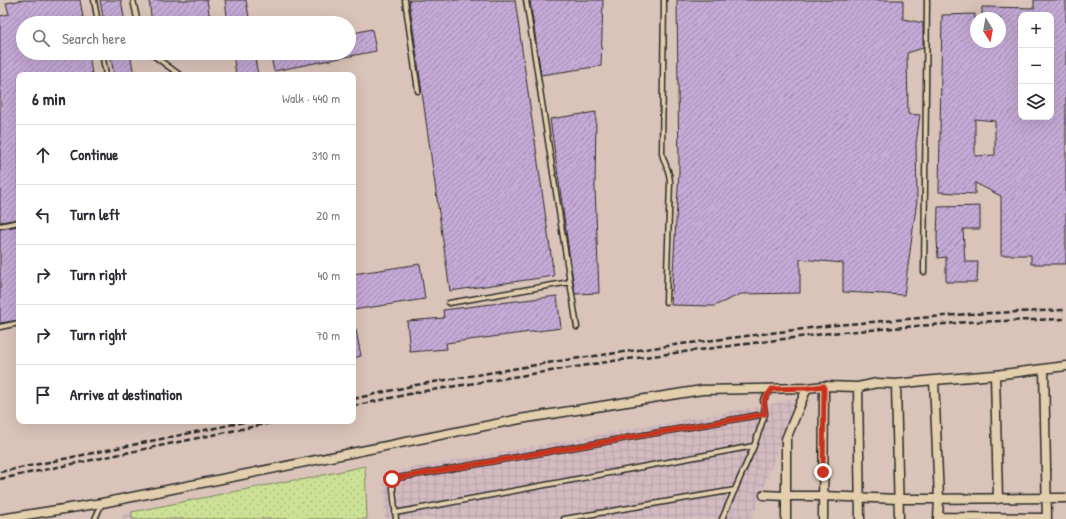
<!DOCTYPE html>
<meta charset="utf-8">
<style>
body{margin:0;font-family:"Patrick Hand",sans-serif;background:#f2f2f3;color:#2b2b33}
.controls{position:absolute;right:12px;top:12px;display:grid;overflow:hidden;border-radius:8px;box-shadow:0 4px 16px #0002}
.controls button{width:36px;height:36px;display:grid;place-items:center;padding:0;border:0;border-bottom:1px solid #e1e1e2;background:#fff;color:#2b2b33;font:20px sans-serif}
.compass{position:absolute;left:970px;top:12px;width:36px;height:36px;border-radius:50%;background:#fff;box-shadow:0 4px 16px #0002;rotate:169deg}
.stop{position:absolute;width:12px;height:12px;margin:-9px;border:3px solid #c8321e;border-radius:50%;background:#fff}
.stop.end{background:#c8321e;border-color:#fff;box-shadow:0 1px 4px #0008}
.list{margin:0;padding:0;list-style:none}
h2{display:flex;justify-content:space-between;align-items:center;height:52px;margin:0;padding:0 16px;font-size:17px}
h2 small{font-size:13px;font-weight:400;color:#7c7c81}
.list li{display:grid;grid-template-columns:26px 1fr auto;gap:12px;align-items:center;box-sizing:border-box;height:60px;padding:0 16px;border-top:1px solid #e1e1e2}
.list b{display:block;font-size:15px;white-space:nowrap}
.list em{font-size:13px;font-style:normal;color:#7c7c81}
.icon{flex:none;width:22px;height:22px;fill:none;stroke:currentColor;stroke-width:2;stroke-linecap:round;stroke-linejoin:round}
.map{position:relative;flex:none;width:1066px;height:519px;overflow:hidden}
.search{position:absolute;background:#fff;box-shadow:0 4px 16px #0002;left:16px;top:16px;width:340px;height:44px;display:flex;align-items:center;gap:10px;box-sizing:border-box;padding:0 14px;border-radius:22px;color:#7c7c81;font-size:15px}
.panel{position:absolute;background:#fff;box-shadow:0 4px 16px #0002;left:16px;top:72px;width:340px;height:352px;border-radius:8px}
.map>svg:first-child{display:block}
</style>
<div class="map">
<svg width="1066" height="519" viewBox="0 0 1066 519">
<defs>
<pattern id="industrial-grid" width="8" height="8" patternUnits="userSpaceOnUse"><rect width="8" height="8" fill="#d4bbc2"/><path d="M0 4h8M4 0v8" fill="none" stroke="#b6a1a7"/></pattern>
<pattern id="grass-dots" width="8" height="8" patternUnits="userSpaceOnUse"><rect width="8" height="8" fill="#cce196"/><path d="M2 2h.1M6 6h.1" fill="none" stroke="#afc181" stroke-width="1.8" stroke-linecap="round"/></pattern>
<pattern id="building-hatch" width="6" height="6" patternUnits="userSpaceOnUse"><rect width="6" height="6" fill="#c5a9d6"/><path d="M-1 1l2-2M0 6l6-6M5 7l2-2" fill="none" stroke="#a08aae"/></pattern>
</defs>
<rect width="100%" height="100%" fill="#dac3b9"/>
<filter id="ink" filterUnits="userSpaceOnUse"><feTurbulence type="fractalNoise" baseFrequency=".025" numOctaves="2"/><feDisplacementMap in="SourceGraphic" scale="8" xChannelSelector="R" yChannelSelector="G"/><feConvolveMatrix kernelMatrix="1 2 1 2 8 2 1 2 1" color-interpolation-filters="sRGB"/></filter>
<g filter="url(#ink)">
<path fill="url(#industrial-grid)" d="M797,398L752,519H385L383,473L768,405Z
M132,510V519H119Z"/>
<path fill="url(#grass-dots)" stroke="#7c8660" d="M365,466L367,519H132V512L293,480H301Z"/>
<path fill="url(#building-hatch)" stroke="#2b2b2b" fill-rule="evenodd" d="M23,0H80L84,23H23V53H89L92,75H19V219L0,222V16L9,14L6,3Z
M100,0H121L125,23H104Z
M149,0H207L210,19L189,23H152Z
M225,0H246L250,23H228Z
M409,0H515L554,276L450,291Z
M530,0H603L601,66L541,75Z
M677,0H903V19L923,23V48L907,53L908,114L920,115L916,143L917,200L904,295L843,292V263L800,259V293L741,294L714,306L671,305L679,172Z
M1034,0H1066V264H1031V255H1001V196L975,183V194L939,192L942,15L975,14V42H1000V18H982V7L1034,8ZM1021,15H1051V117H1021ZM975,119L995,121V155L975,156Z
M372,29L376,51L274,71L270,53H349V34Z
M110,53H130L134,75H114Z
M233,53H254L258,75H236Z
M596,112L595,187L599,293L575,294L550,119Z
M980,206V229H963L965,262H978L977,282H946V257L938,258L937,239L938,207Z
M19,226V265H17L19,277V320L0,323V229Z
M420,264L425,299L353,310V274Z
M557,296L561,328L446,343L447,349L410,352L407,321L444,318L443,310Z
M353,330H356L361,356L353,358Z"/>
<g fill="none" stroke-linecap="round" stroke-linejoin="round">
<defs>
<path id="service" d="M94,0L98,23
M133,0L138,23
M405,0L418,91
M526,0L577,327
M664,0L662,153C664,165 670,169 670,183L666,302
M102,53L106,75
M150,53L180,75
M0,226L19,222
M924,272L927,0
M449,303L570,282
M0,327L19,323
M395,513L754,446
M95,519L102,503
M396,519L392,479L765,414
M564,519L735,490
M722,519L754,446L765,414L763,400L772,389"/>
<path id="minor" d="M1044,369L1047,519
M995,375L998,499
M934,380L939,499L938,519
M896,384L899,519
M858,387L860,519
M764,495L786,496H823L898,499L1066,498
M938,517L1047,518
M0,519L102,503L520,419L702,390L807,388L824,386L858,387L877,383L896,384L934,380L995,375L1066,366
M786,519V439L807,388
M823,519L824,386"/>
</defs>
<use href="#service" stroke="#2b2b2b" stroke-width="7"/>
<use href="#minor" stroke="#2b2b2b" stroke-width="11"/>
<use href="#service" stroke="#e3cead" stroke-width="4"/>
<use href="#minor" stroke="#e3cead" stroke-width="8"/>
<path stroke="#2b2b2b" stroke-width="2.5" stroke-dasharray="6 3" stroke-linecap="butt" d="M353,399L416,385L566,360L674,345L835,325L969,314L1066,310
M353,406L419,392L613,361L831,333L968,322L1066,319
M0,472L249,421
M0,479L280,421"/>
</g>
</g>
<g fill="none" stroke-linecap="round" stroke-linejoin="round" filter="url(#ink)">
<path stroke="#c8321e" stroke-width="5" d="M392,479L765,414L764,400L772,389L807,388L824,386L823,472"/>
</g>
</svg>
<div class="controls">
<button>+</button>
<button>−</button>
<button><svg class="icon" aria-label="layers" viewBox="0 0 24 24"><path d="M12 4l9 5-9 5-9-5zM3 14l9 5 9-5"/></svg></button>
</div>
<svg class="compass" viewBox="-18 -18 36 36"><path d="M0-13l5 13h-10z" fill="#e53935"/><path d="M0 13l5-13h-10z" fill="#7c7c81"/></svg>
<div class="stop" style="left:392px;top:479px"></div>
<div class="stop end" style="left:823px;top:472px"></div>
<div class="search"><svg class="icon" aria-label="search" viewBox="0 0 24 24"><circle cx="10" cy="10" r="6"/><path d="M15 15l6 6"/></svg>Search here</div>
<section class="panel">
<h2>6 min<small>Walk · 440 m</small></h2>
<ul class="list">
<li><svg class="icon" aria-label="ahead" viewBox="0 0 24 24"><path d="M12 20V5M6 11l6-6 6 6"/></svg><div><b>Continue</b></div><em>310 m</em></li>
<li><svg class="icon" aria-label="left" viewBox="0 0 24 24"><path d="M17 20v-9H6M10 6l-5 5 5 5"/></svg><div><b>Turn left</b></div><em>20 m</em></li>
<li><svg class="icon" aria-label="right" viewBox="0 0 24 24"><path d="M7 20v-9h11M14 6l5 5-5 5"/></svg><div><b>Turn right</b></div><em>40 m</em></li>
<li><svg class="icon" aria-label="right" viewBox="0 0 24 24"><path d="M7 20v-9h11M14 6l5 5-5 5"/></svg><div><b>Turn right</b></div><em>70 m</em></li>
<li><svg class="icon" aria-label="arrive" viewBox="0 0 24 24"><path d="M6 21V4h12l-3 4 3 4H6"/></svg><div><b>Arrive at destination</b></div></li>
</ul>
</section>
</div>
